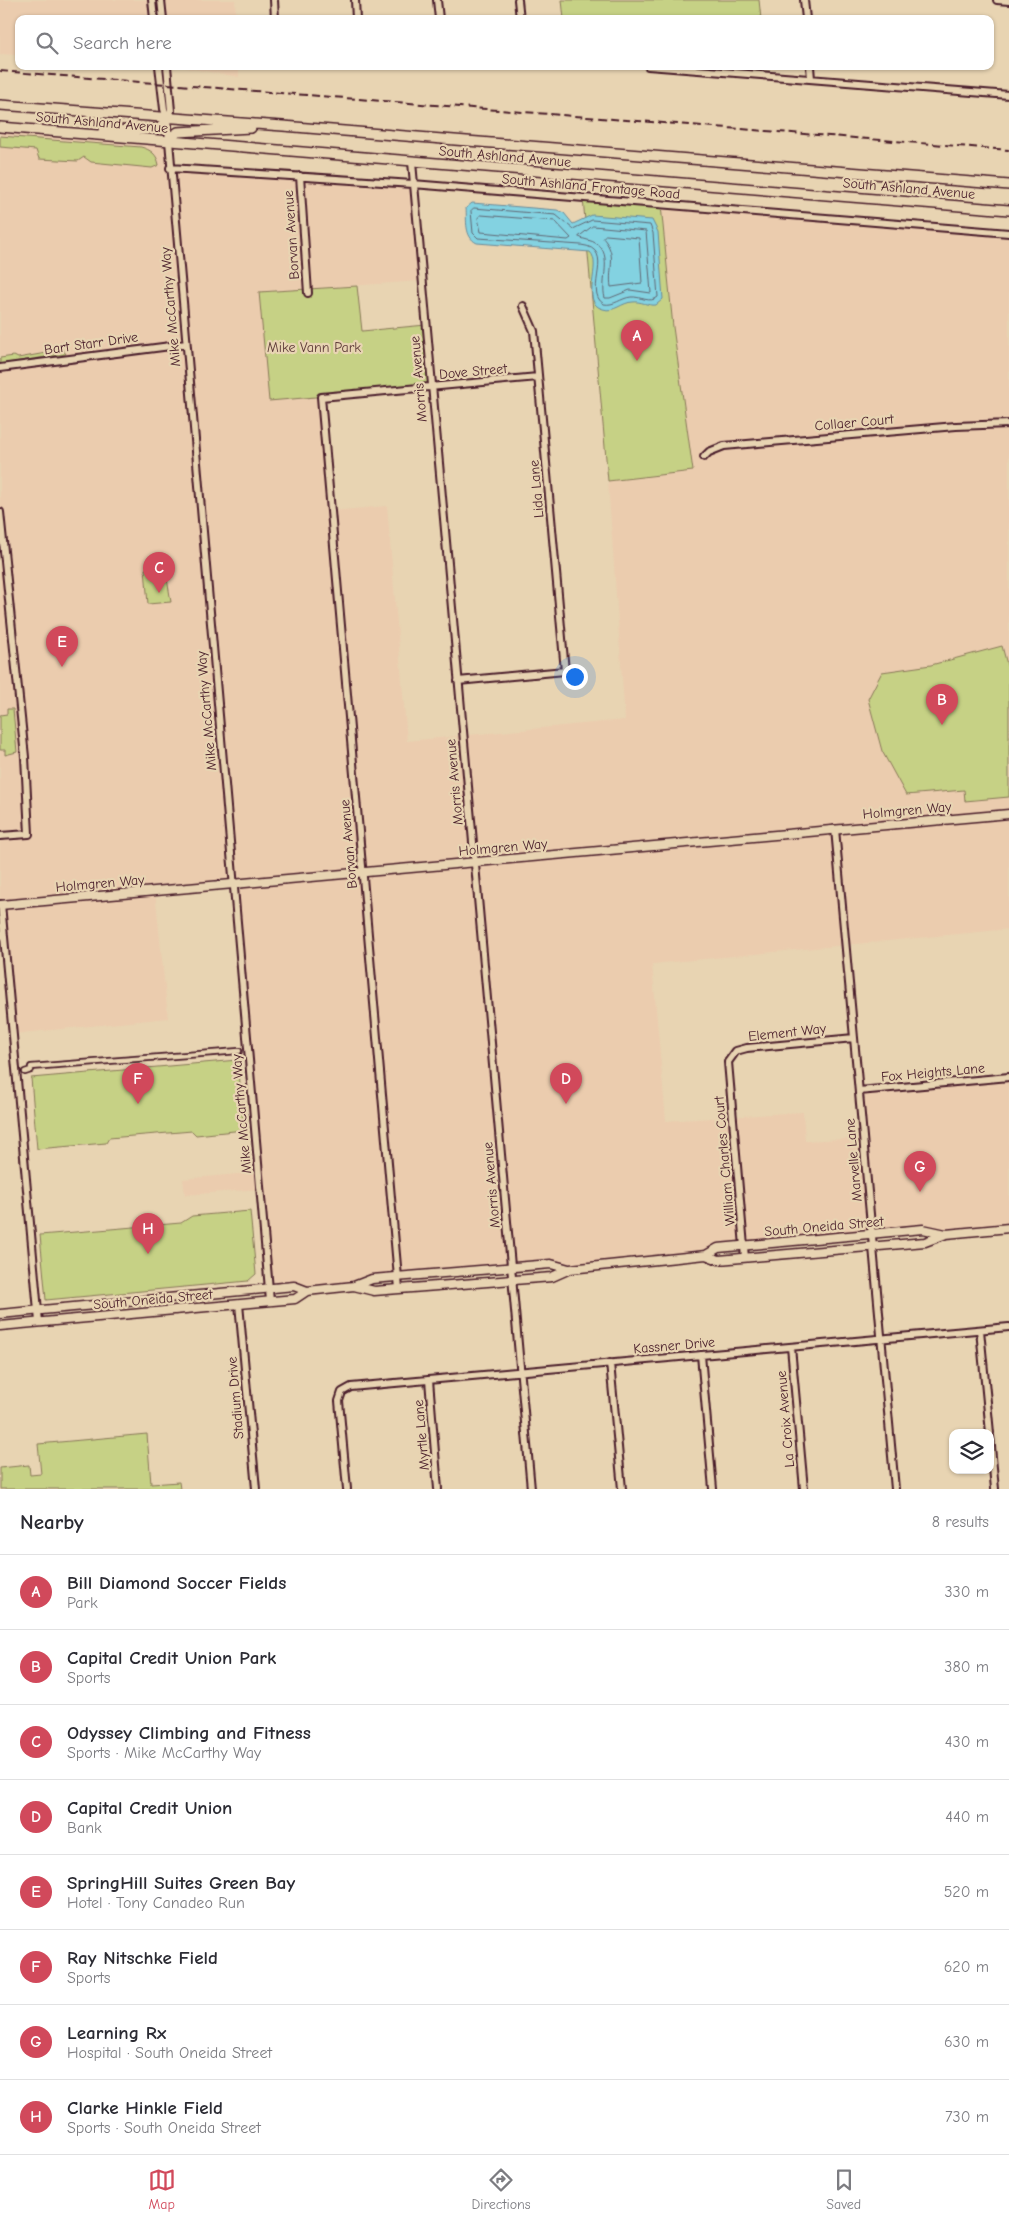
<!DOCTYPE html>
<meta charset="utf-8">
<style>
body{margin:0;font-family:"Comic Neue",sans-serif;background:#f2f2f3;color:#2b2b33}
.controls{position:absolute;right:15px;bottom:15px;display:grid;overflow:hidden;border-radius:10px;box-shadow:0 1px 4px #0004}
.controls button{width:45px;height:45px;display:grid;place-items:center;padding:0;border:0;border-bottom:1px solid #e1e1e2;background:#fff;color:#2b2b33;font:25px sans-serif}
.you{position:absolute;left:574px;top:676px;width:18px;height:18px;margin:-12px;border:4px solid #fff;border-radius:50%;background:#1a73e8;box-shadow:0 0 0 8px #1a73e833}
.badge{display:grid;place-items:center;width:32px;height:32px;border-radius:50%;background:#d1495b;color:#fff;font-size:16px;font-weight:700}
.pin{position:absolute;translate:-50% -41px;filter:drop-shadow(0 1px 2px #0008)}
.pin::after{content:'';position:absolute;top:26px;width:18px;height:15px;background:inherit;clip-path:polygon(0 0,100% 0,50% 100%)}
.list{margin:0;padding:0;list-style:none}
h2{display:flex;justify-content:space-between;align-items:center;height:65px;margin:0;padding:0 20px;font-size:21px}
h2 small{font-size:16px;font-weight:400;color:#7c7c81}
.list li{display:grid;grid-template-columns:32px 1fr auto;gap:15px;align-items:center;box-sizing:border-box;height:75px;padding:0 20px;border-top:1px solid #e1e1e2}
.list b{display:block;font-size:19px;white-space:nowrap}
.list p{margin:0;font-size:16px;white-space:nowrap;color:#7c7c81}
.list em{font-size:16px;font-style:normal;color:#7c7c81}
.icon{flex:none;width:28px;height:28px;fill:none;stroke:currentColor;stroke-width:2;stroke-linecap:round;stroke-linejoin:round}
.map{position:relative;flex:none;width:1009px;height:1489px;overflow:hidden}
.search{position:absolute;background:#fff;box-shadow:0 1px 4px #0004;left:15px;right:15px;top:15px;height:55px;display:flex;align-items:center;gap:12px;box-sizing:border-box;padding:0 18px;border-radius:10px;color:#7c7c81;font-size:19px}
.sheet{height:665px;background:#fff}
nav{display:flex;justify-content:space-around;align-items:center;box-sizing:border-box;height:70px;border-top:1px solid #e1e1e2;background:#fff;font-size:14px;color:#7c7c81}
nav a{display:grid;justify-items:center;gap:2px}
nav .on{color:#d1495b}
.map>svg:first-child{display:block}
</style>
<div class="map">
<svg width="1009" height="1489" viewBox="0 0 1009 1489">
<rect width="100%" height="100%" fill="#e8d4b2"/>
<filter id="ink" filterUnits="userSpaceOnUse"><feTurbulence type="fractalNoise" baseFrequency=".02" numOctaves="2"/><feDisplacementMap in="SourceGraphic" scale="10" xChannelSelector="R" yChannelSelector="G"/><feConvolveMatrix kernelMatrix="1 2 1 2 8 2 1 2 1" color-interpolation-filters="sRGB"/></filter>
<g filter="url(#ink)">
<path fill="#ebccae" d="M0,0H235L236,19H19V55L0,54Z
M175,66H239V77Z
M0,127L168,141L170,167L413,184L421,281L260,292L321,397L331,511L387,506L407,741L625,720L608,481L693,471L673,327L661,205L1009,233V929L652,964L666,1121L803,1112L805,1141L863,1138L872,1234L718,1248L706,1255L570,1269L551,1264L398,1277L307,1291L294,1286L269,1288L260,1189L185,1195L183,1179L259,1172L233,884L155,891L168,1018L13,1034L0,905Z
M1009,1077V1228L946,1234L923,1229L877,1233L864,1091Z"/>
<path fill="#c6d185" stroke="#887858" d="M562,0H759L761,19H564Z
M0,136L141,147C151,150 157,154 159,165L152,168L91,162L84,157L78,161L39,159L36,150L0,147Z
M583,198L661,205L673,327L693,471L608,481Z
M357,286L362,331L426,325L431,387L269,401L259,292Z
M63,350L66,354L0,364V358L14,356L18,358Z
M165,567L171,602L148,604L145,569Z
M1002,646L1009,672V797L965,801L964,790L906,795L882,751L868,699L882,672L931,665Z
M7,709H13L17,752L5,755V750H0V715L7,714Z
M238,1060L244,1130L196,1135L192,1131L109,1138L106,1143L37,1149L31,1078Z
M250,1211L256,1274L248,1281L46,1300L40,1235L181,1223L192,1216Z
M147,1434L151,1484L179,1482L180,1489H0V1468L29,1465L30,1475L41,1474L38,1444Z"/>
<path fill="#83d2e1" stroke="#6c8a98" d="M472,203L557,210L564,213L573,224L592,215L652,220L658,232L663,299L656,305C648,306 641,301 633,302C622,302 614,313 603,309C579,303 603,264 590,252L477,243C464,237 467,220 466,208Z"/>
<g fill="none" stroke-linecap="round" stroke-linejoin="round">
<path stroke="#616774" stroke-width="1" d="M474,208L556,215L573,229L592,220L650,225L653,233L658,297C650,304 640,296 631,297C621,298 614,306 604,304C582,291 618,249 581,245L478,238L473,233L471,211Z
M481,215L555,221L571,238L568,240L481,232L478,218Z
M593,226L646,231L651,293L630,290L610,298H605C600,281 613,255 597,244C592,240 584,240 579,237Z
M606,235L639,238L642,283L611,287C608,268 618,255 603,238Z"/>
<defs>
<path id="pedestrian" d="M25,1072L31,1070V1067L239,1051"/>
<path id="minor" d="M152,0L154,19
M161,0L163,19
M274,0L275,19
M355,0L356,19
M437,0L439,19
M518,0L520,19
M804,0L806,19
M997,0L1009,1
M159,66L164,109L167,118L270,1301
M167,66L171,111L167,118
M648,66L1009,95
M810,66L811,79
M412,162L531,1489
M170,168L413,184L1009,233
M300,176L308,293
M0,368L186,344
M704,457L709,452L724,446L956,426L1009,424
M0,512L25,757L29,834L0,836
M458,681L565,671L534,331L523,306
M835,829L895,1489
M1,904L39,1322
M859,1091L1009,1077
M745,1258L728,1062L736,1051L747,1048L854,1038
M399,1289L321,397L538,377
M239,1304L256,1489
M980,1330L990,1433
M791,1347L804,1489
M701,1355L713,1489
M610,1363L622,1489
M429,1380L438,1489
M990,1436L995,1489
M347,1489L339,1401L342,1392L351,1387L1009,1327"/>
<path id="tertiary" d="M0,905L1009,814
M706,1255L719,1260L925,1242L946,1234L1009,1228
M354,1286L374,1291L552,1277L570,1269L706,1255L718,1248L923,1229L946,1234
M0,1314L294,1286L307,1291
M0,1326L295,1299L307,1291L354,1286L372,1279L551,1264L569,1269"/>
<path id="secondary" d="M0,105L283,126L1009,185
M0,127L1009,210
M103,131L157,129L161,127L167,118
M168,141L172,136L178,132L251,128"/>
</defs>
<use href="#pedestrian" stroke="#4a1f2b" stroke-width="8"/>
<use href="#minor" stroke="#4a1f2b" stroke-width="10"/>
<use href="#tertiary" stroke="#4a1f2b" stroke-width="11"/>
<use href="#secondary" stroke="#4a1f2b" stroke-width="12"/>
<use href="#pedestrian" stroke="#e8d4b2" stroke-width="4.5"/>
<use href="#minor" stroke="#e8d4b2" stroke-width="6"/>
<use href="#tertiary" stroke="#e8d4b2" stroke-width="8"/>
<use href="#secondary" stroke="#e8d4b2" stroke-width="9"/>
<path stroke="#4a1f2b" stroke-width="2" stroke-dasharray="8 4" stroke-linecap="butt" d="M0,71L1009,150"/>
</g>
</g>
<g text-anchor="middle" stroke-width="4.5" stroke-linejoin="round" paint-order="stroke">
<g font-size="14" fill="#4a1f2b" stroke="#e8d4b2">
<text transform="translate(102 122) rotate(5)" y="5">South Ashland Avenue</text>
<text transform="translate(505 156) rotate(5)" y="5">South Ashland Avenue</text>
<text transform="translate(591 186) rotate(5)" y="5">South Ashland Frontage Road</text>
<text transform="translate(909 188) rotate(5)" y="5">South Ashland Avenue</text>
<text transform="translate(291 235) rotate(-94)" y="5">Borvan Avenue</text>
<text transform="translate(170 307) rotate(-95)" y="5">Mike McCarthy Way</text>
<text transform="translate(91 343) rotate(-8)" y="5">Bart Starr Drive</text>
<text transform="translate(473 371) rotate(-5)" y="5">Dove Street</text>
<text transform="translate(418 379) rotate(-95)" y="5">Morris Avenue</text>
<text transform="translate(854 422) rotate(-5)" y="5">Collaer Court</text>
<text transform="translate(536 489) rotate(-95)" y="5">Lida Lane</text>
<text transform="translate(206 711) rotate(-95)" y="5">Mike McCarthy Way</text>
<text transform="translate(454 782) rotate(-95)" y="5">Morris Avenue</text>
<text transform="translate(907 810) rotate(-5)" y="5">Holmgren Way</text>
<text transform="translate(348 844) rotate(-95)" y="5">Borvan Avenue</text>
<text transform="translate(503 847) rotate(-5)" y="5">Holmgren Way</text>
<text transform="translate(100 883) rotate(-5)" y="5">Holmgren Way</text>
<text transform="translate(787 1032) rotate(-6)" y="5">Element Way</text>
<text transform="translate(933 1072) rotate(-5)" y="5">Fox Heights Lane</text>
<text transform="translate(241 1114) rotate(-95)" y="5">Mike McCarthy Way</text>
<text transform="translate(853 1160) rotate(-95)" y="5">Marvelle Lane</text>
<text transform="translate(724 1161) rotate(-95)" y="5">William Charles Court</text>
<text transform="translate(491 1185) rotate(-95)" y="5">Morris Avenue</text>
<text transform="translate(824 1226) rotate(-5)" y="5">South Oneida Street</text>
<text transform="translate(153 1299) rotate(-5)" y="5">South Oneida Street</text>
<text transform="translate(674 1345) rotate(-5)" y="5">Kassner Drive</text>
<text transform="translate(235 1398) rotate(-95)" y="5">Stadium Drive</text>
<text transform="translate(785 1419) rotate(-95)" y="5">La Croix Avenue</text>
<text transform="translate(421 1435) rotate(-95)" y="5">Myrtle Lane</text>
</g>
<g font-size="14" fill="#5d3a38" stroke="#e8d4b2">
<text x="314" y="352">Mike Vann Park</text>
</g>
</g>
</svg>
<div class="controls">
<button><svg class="icon" aria-label="layers" viewBox="0 0 24 24"><path d="M12 4l9 5-9 5-9-5zM3 14l9 5 9-5"/></svg></button>
</div>
<div class="you"></div>
<div class="pin badge" style="left:637px;top:361px">A</div>
<div class="pin badge" style="left:942px;top:725px">B</div>
<div class="pin badge" style="left:159px;top:593px">C</div>
<div class="pin badge" style="left:566px;top:1104px">D</div>
<div class="pin badge" style="left:62px;top:667px">E</div>
<div class="pin badge" style="left:138px;top:1104px">F</div>
<div class="pin badge" style="left:920px;top:1192px">G</div>
<div class="pin badge" style="left:148px;top:1254px">H</div>
<div class="search"><svg class="icon" aria-label="search" viewBox="0 0 24 24"><circle cx="10" cy="10" r="6"/><path d="M15 15l6 6"/></svg>Search here</div>
</div>
<section class="sheet">
<h2>Nearby<small>8 results</small></h2>
<ul class="list">
<li><span class="badge">A</span><div><b>Bill Diamond Soccer Fields</b><p>Park</p></div><em>330 m</em></li>
<li><span class="badge">B</span><div><b>Capital Credit Union Park</b><p>Sports</p></div><em>380 m</em></li>
<li><span class="badge">C</span><div><b>Odyssey Climbing and Fitness</b><p>Sports · Mike McCarthy Way</p></div><em>430 m</em></li>
<li><span class="badge">D</span><div><b>Capital Credit Union</b><p>Bank</p></div><em>440 m</em></li>
<li><span class="badge">E</span><div><b>SpringHill Suites Green Bay</b><p>Hotel · Tony Canadeo Run</p></div><em>520 m</em></li>
<li><span class="badge">F</span><div><b>Ray Nitschke Field</b><p>Sports</p></div><em>620 m</em></li>
<li><span class="badge">G</span><div><b>Learning Rx</b><p>Hospital · South Oneida Street</p></div><em>630 m</em></li>
<li><span class="badge">H</span><div><b>Clarke Hinkle Field</b><p>Sports · South Oneida Street</p></div><em>730 m</em></li>
</ul>
</section>
<nav>
<a class="on"><svg class="icon" aria-label="map" viewBox="0 0 24 24"><path d="M3 6l6-2 6 2 6-2v14l-6 2-6-2-6 2zM9 4v14M15 6v14"/></svg>Map</a>
<a><svg class="icon" aria-label="directions" viewBox="0 0 24 24"><path d="M12 3l9 9-9 9-9-9zM9 14v-3h6M13 9l2 2-2 2"/></svg>Directions</a>
<a><svg class="icon" aria-label="saved" viewBox="0 0 24 24"><path d="M7 4h10v16l-5-4-5 4z"/></svg>Saved</a>
</nav>
